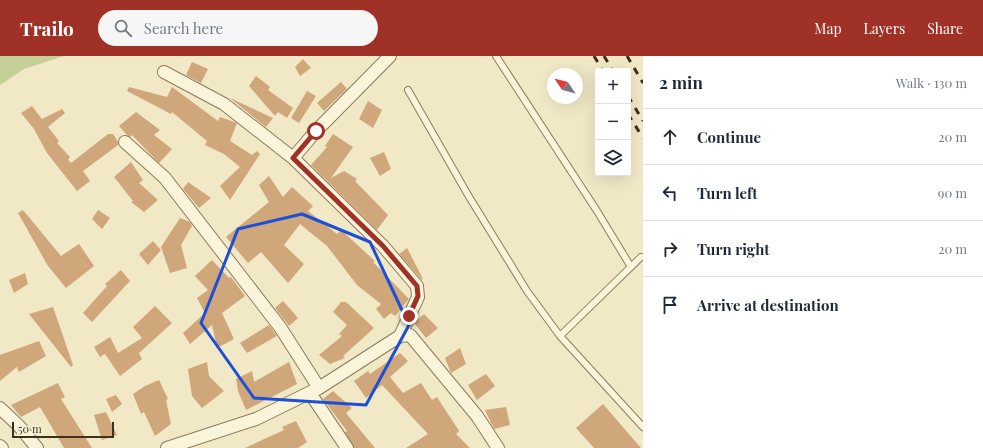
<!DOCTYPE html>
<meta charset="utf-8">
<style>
body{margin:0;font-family:"Playfair Display",serif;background:#f6f6f7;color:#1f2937}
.controls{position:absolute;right:12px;top:12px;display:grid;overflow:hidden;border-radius:4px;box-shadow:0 4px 16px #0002}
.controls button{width:36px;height:36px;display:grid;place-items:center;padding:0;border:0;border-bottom:1px solid #e0e1e3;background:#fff;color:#1f2937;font:20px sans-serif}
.compass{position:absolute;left:547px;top:12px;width:36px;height:36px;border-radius:50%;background:#fff;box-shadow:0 4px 16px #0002;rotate:305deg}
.scale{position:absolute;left:12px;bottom:10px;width:102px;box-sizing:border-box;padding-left:4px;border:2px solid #3d301f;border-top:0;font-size:11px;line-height:14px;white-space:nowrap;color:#3d301f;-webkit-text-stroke:3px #f7f1d6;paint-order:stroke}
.stop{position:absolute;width:12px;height:12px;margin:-9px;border:3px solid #a03127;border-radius:50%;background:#fff}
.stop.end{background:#a03127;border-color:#fff;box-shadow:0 1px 4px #0008}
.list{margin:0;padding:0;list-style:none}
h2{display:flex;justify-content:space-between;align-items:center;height:52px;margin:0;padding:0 16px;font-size:17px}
h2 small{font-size:13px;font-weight:400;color:#747a83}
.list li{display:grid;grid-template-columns:26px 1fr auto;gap:12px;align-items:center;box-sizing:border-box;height:56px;padding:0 16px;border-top:1px solid #e0e1e3}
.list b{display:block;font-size:15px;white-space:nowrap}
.list em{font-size:13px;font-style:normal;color:#747a83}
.icon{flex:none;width:22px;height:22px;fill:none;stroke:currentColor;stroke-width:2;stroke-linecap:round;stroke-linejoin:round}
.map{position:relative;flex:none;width:643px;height:392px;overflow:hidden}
header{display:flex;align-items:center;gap:24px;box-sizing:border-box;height:56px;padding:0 20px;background:#a03127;color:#fff}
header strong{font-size:19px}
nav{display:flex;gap:22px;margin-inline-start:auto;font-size:14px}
.search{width:280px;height:36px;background:#f6f6f7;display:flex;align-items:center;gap:10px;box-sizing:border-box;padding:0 14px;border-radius:22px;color:#747a83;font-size:15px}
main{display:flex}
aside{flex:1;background:#fff}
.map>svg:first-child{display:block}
</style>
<header>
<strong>Trailo</strong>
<div class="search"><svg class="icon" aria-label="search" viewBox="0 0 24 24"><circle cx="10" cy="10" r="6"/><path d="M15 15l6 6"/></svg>Search here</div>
<nav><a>Map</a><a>Layers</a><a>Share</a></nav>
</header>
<main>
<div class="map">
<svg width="643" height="392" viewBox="0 0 643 392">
<rect width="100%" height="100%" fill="#f1e8c6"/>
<path fill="#c5d099" d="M0,0H64L24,13L0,29Z"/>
<path fill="#d0a67b" d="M303,3L311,12L300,20L295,11Z
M192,6L208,13L201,27L186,19Z
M256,20L270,31L268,34L293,52L287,62L278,56L275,60L249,30Z
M341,26L347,33L324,55L317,47Z
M129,31L167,41L172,31L218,65L220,61L237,67L230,85L252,99L257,95L260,98L230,144L220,130L240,111L224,98L205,89L207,85L172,56L171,58L127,35Z
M307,35L316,40L299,67L291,62Z
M230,42L273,62L266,71Z
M368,45L382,54L373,72L359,63Z
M32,50L42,63L62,53L65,57L48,71L59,85L57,87L70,101L68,104L71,107L108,78H113L118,86V89L83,115L90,125L77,135L47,97L34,73L21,57Z
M136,56L160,74L154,79L172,93L159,107L132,79L130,81L127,79L119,70Z
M333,78L353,91L331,122L344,115L357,123L355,125L388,159L377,174L311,109L327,91L325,90Z
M384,96L391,113L380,120L370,102Z
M131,106L143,124L139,127L158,144L144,156L131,146L133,145L114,121Z
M269,120L283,141L292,131L313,150L308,155L337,178L341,174L375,205L373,206L409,243L395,260L391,257L384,263L376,253L381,248L357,229L327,190L300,168L284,189L304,208L288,227L261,196L248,207L226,181L269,146L259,129Z
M188,126L211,142L199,152L183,133Z
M23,154L61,200L79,188L94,210L66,232L48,210L18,157Z
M98,154L110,162L102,173L92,163Z
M180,162L190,166L192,170L181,189L187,212L170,217L161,191Z
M153,185L161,194L148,209L139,198Z
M407,192L423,223L422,224L399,198Z
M212,204L229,222L231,221L245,240L222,257L234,283L217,292L212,269L190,288L183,277L205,257L197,242L208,234L195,220Z
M121,214L130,225L92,266L83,257L107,230L105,228Z
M25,217L28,228L14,237L9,224Z
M283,245L298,262L289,270L275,252Z
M341,246H346L374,272L343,300L345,302L330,308L319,299L342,280L339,278L347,269L333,256Z
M155,250L172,267L139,297L142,303L120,320L105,298L100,301L94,291L110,281L118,297L142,282L133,271Z
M53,251L73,309L71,311L29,258Z
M424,258L438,272L426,282L414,267Z
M269,269L277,280L247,297L240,287Z
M39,285L46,300L19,316L17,311L0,325V299Z
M460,292L466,308L451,317L445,302Z
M400,297L408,305L390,321L403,337L421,327L432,344L437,341L459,375L456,378L470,392H406L428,378L382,329L366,342L354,325L368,315L370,318Z
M207,306L209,320L224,335L202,352L192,340L188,313Z
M289,306L297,328L246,354L238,335L236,323L252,315L254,326Z
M486,318L495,330L477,344L468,329Z
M159,324L168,343L166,344L171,368L155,380L144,356L141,358L133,338L145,330Z
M58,327L65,341L61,343L92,392H64L40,351L21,361L11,349Z
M333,335L352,352L346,357L375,392H354L345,376L347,375L323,343Z
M116,339L122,348L112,356L106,343Z
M603,348L641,392H594L576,372Z
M506,351L510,369L494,373L485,354Z
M106,356L117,379L102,384L94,359Z
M296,365L307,386L298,392H245L284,374L282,371Z"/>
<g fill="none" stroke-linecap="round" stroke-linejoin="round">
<defs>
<path id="lane" d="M496,0L597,155L631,211
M408,34L468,139L527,235L560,280L643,371
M560,280L641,201"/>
<path id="street" d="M164,16L224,48L293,102L383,190L417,230L418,241L400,280
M125,86L165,122L280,271L319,332
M293,102L316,75L390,0
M310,337L347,392
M0,352L19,370L37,392
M0,390L2,392
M167,392L256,363L319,332L400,280L410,279L477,360L498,392"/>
</defs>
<use href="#lane" stroke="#8d7a5b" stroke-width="8"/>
<use href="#street" stroke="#8d7a5b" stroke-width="14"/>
<use href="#lane" stroke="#faf4da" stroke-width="6"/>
<use href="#street" stroke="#faf4da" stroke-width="12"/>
<path stroke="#3d301f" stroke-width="3" stroke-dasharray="7 7" stroke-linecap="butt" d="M594,0L603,15
M604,0L613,15
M627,0L643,27
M628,40L643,65
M628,58L643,82"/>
</g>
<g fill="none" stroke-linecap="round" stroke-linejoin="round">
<path stroke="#a03127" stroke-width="5" d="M316,75L293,102L383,190L417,230L418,240L409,260"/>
</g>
<path fill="none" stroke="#1d4ed8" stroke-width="3" stroke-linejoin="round" d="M302,158L370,186L409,269L366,349L254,342L201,267L238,173Z"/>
</svg>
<div class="controls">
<button>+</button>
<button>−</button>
<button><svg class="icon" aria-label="layers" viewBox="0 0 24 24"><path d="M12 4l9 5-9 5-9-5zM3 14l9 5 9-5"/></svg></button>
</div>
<svg class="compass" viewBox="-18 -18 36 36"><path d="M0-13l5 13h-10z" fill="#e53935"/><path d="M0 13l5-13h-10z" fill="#747a83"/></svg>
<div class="scale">50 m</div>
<div class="stop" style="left:316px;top:75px"></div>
<div class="stop end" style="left:409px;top:260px"></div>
</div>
<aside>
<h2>2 min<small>Walk · 130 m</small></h2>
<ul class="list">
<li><svg class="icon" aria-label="ahead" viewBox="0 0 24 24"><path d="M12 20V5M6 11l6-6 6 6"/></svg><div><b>Continue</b></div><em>20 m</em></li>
<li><svg class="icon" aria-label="left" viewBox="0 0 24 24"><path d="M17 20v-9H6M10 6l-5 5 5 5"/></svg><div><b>Turn left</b></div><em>90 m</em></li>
<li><svg class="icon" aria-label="right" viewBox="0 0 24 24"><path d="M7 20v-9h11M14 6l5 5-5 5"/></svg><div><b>Turn right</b></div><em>20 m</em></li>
<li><svg class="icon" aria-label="arrive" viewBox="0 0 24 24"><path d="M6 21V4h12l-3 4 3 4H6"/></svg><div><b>Arrive at destination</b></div></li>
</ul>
</aside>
</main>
